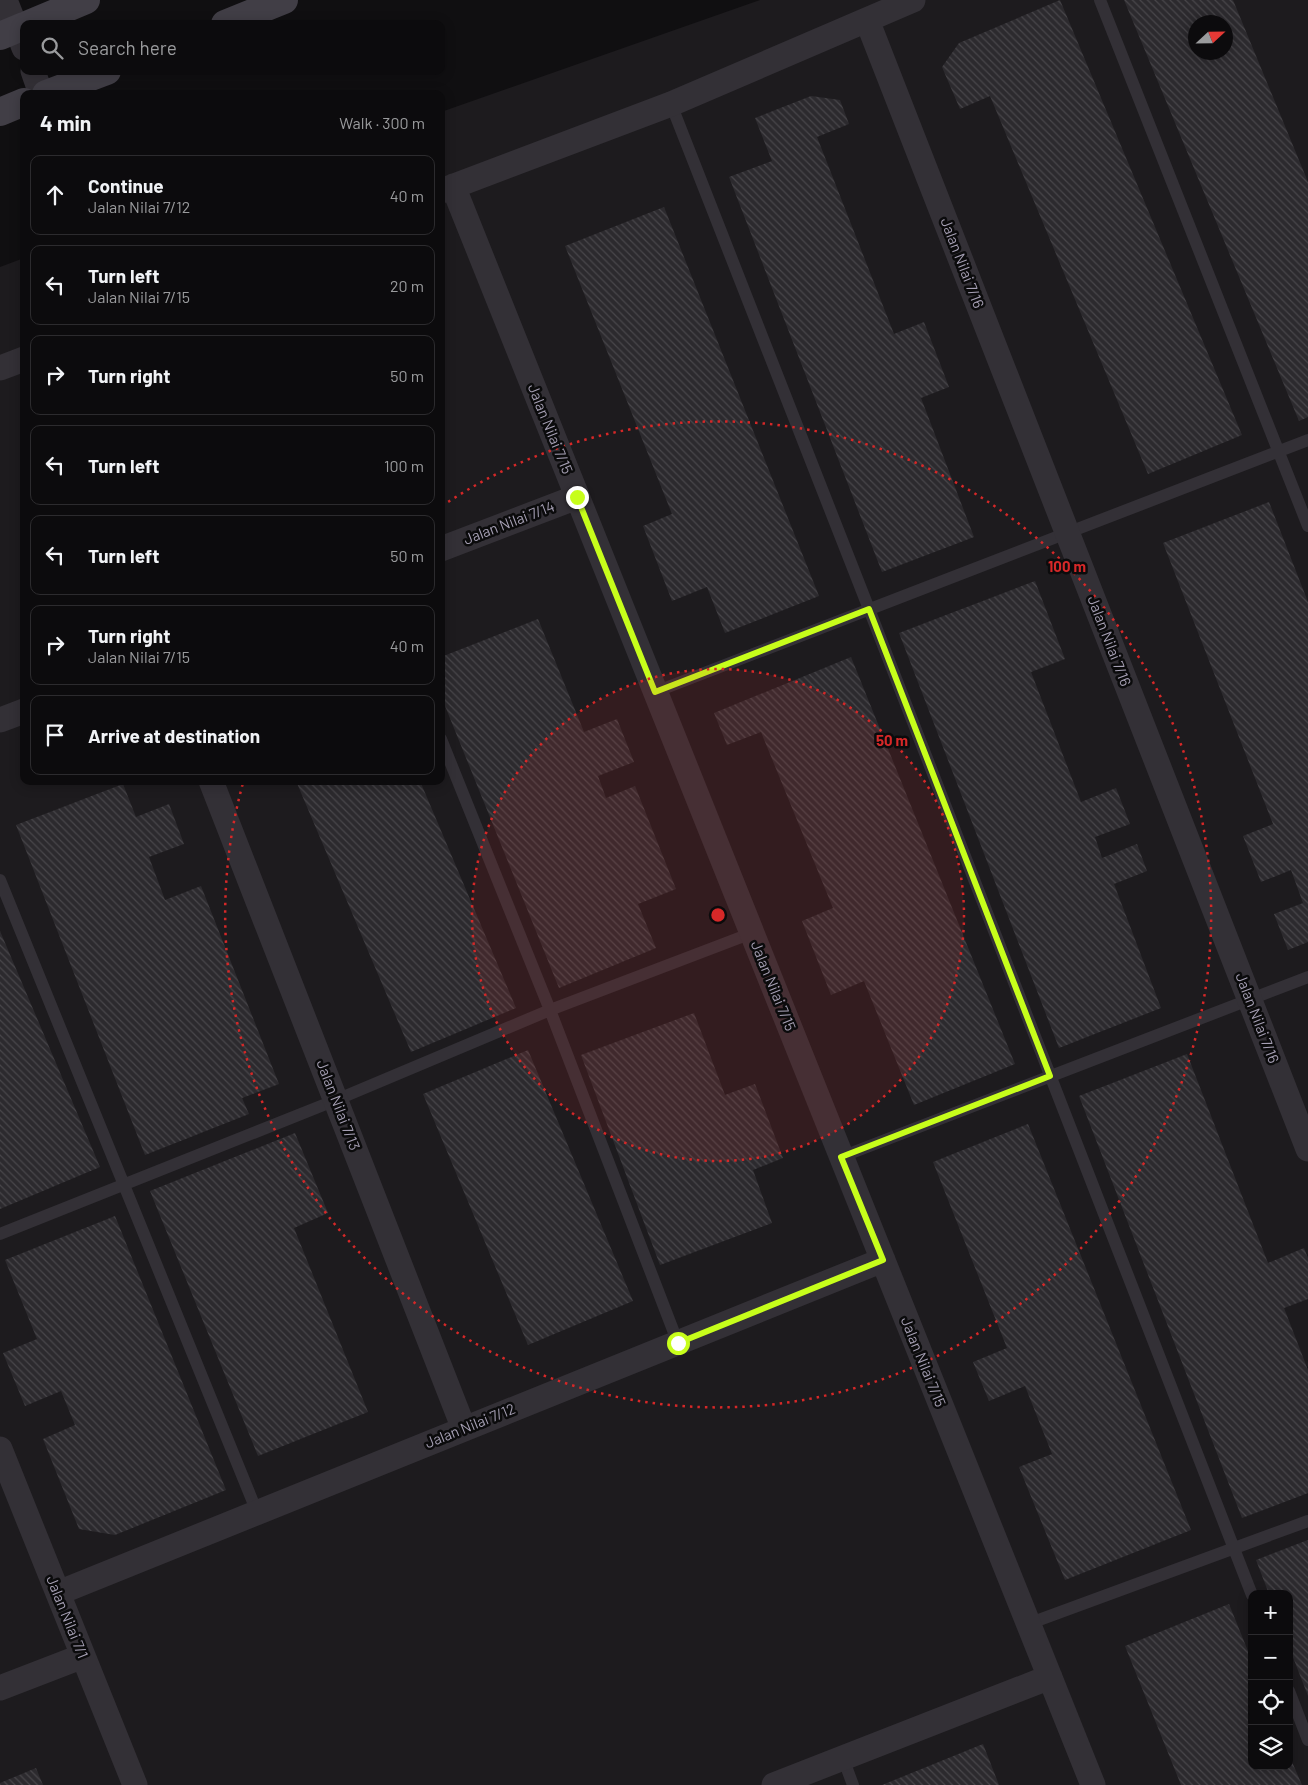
<!DOCTYPE html>
<meta charset="utf-8">
<style>
body{margin:0;font-family:Barlow,sans-serif;background:#151416;color:#f1f3f6}
.controls{position:absolute;right:15px;bottom:15px;display:grid;overflow:hidden;border-radius:10px;box-shadow:0 2px 12px #0003}
.controls button{width:45px;height:45px;display:grid;place-items:center;padding:0;border:0;border-bottom:1px solid #2c2b2e;background:#0c0b0d;color:#f1f3f6;font:25px sans-serif}
.compass{position:absolute;left:1188px;top:15px;width:45px;height:45px;border-radius:50%;background:#0c0b0d;box-shadow:0 2px 12px #0003;rotate:68deg}
.stop{position:absolute;width:15px;height:15px;margin:-11px;border:4px solid #c7fe1b;border-radius:50%;background:#fff}
.stop.end{background:#c7fe1b;border-color:#fff;box-shadow:0 1px 5px #0008}
.list{margin:0;padding:0;list-style:none}
h2{display:flex;justify-content:space-between;align-items:center;height:65px;margin:0;padding:0 20px;font-size:21px}
h2 small{font-size:16px;font-weight:400;color:#9a9b9d}
.list li{display:grid;grid-template-columns:32px 1fr auto;gap:15px;align-items:center;box-sizing:border-box;height:80px;margin:0 10px 10px;padding:0 10px;border:1px solid #2c2b2e;border-radius:10px}
.list b{display:block;font-size:19px;white-space:nowrap}
.list p{margin:0;font-size:16px;white-space:nowrap;color:#9a9b9d}
.list em{font-size:16px;font-style:normal;color:#9a9b9d}
.icon{flex:none;width:28px;height:28px;fill:none;stroke:currentColor;stroke-width:2;stroke-linecap:round;stroke-linejoin:round}
.map{position:relative;flex:none;width:1308px;height:1785px;overflow:hidden}
.search{position:absolute;background:#0c0b0d;box-shadow:0 2px 12px #0003;left:20px;top:20px;width:425px;height:55px;display:flex;align-items:center;gap:12px;box-sizing:border-box;padding:0 18px;border-radius:10px;color:#9a9b9d;font-size:19px}
.panel{position:absolute;background:#0c0b0d;box-shadow:0 2px 12px #0003;left:20px;top:90px;width:425px;height:695px;border-radius:10px}
.map>svg:first-child{display:block}
</style>
<div class="map">
<svg width="1308" height="1785" viewBox="0 0 1308 1785">
<defs>
<pattern id="building-back-hatch" width="6" height="6" patternUnits="userSpaceOnUse" patternTransform="scale(1.25)"><rect width="6" height="6" fill="#2c2a2e"/><path d="M-1 5l2 2M0 0l6 6M5-1l2 2" fill="none" stroke="#48464a"/></pattern>
</defs>
<rect width="100%" height="100%" fill="#100f11"/>
<path fill="#1d1b1e" fill-rule="evenodd" d="M760,0H1308V1785H0V267L24,258V781H441V112ZM1196,22H1226V52H1196ZM1252,1594H1289V1766H1252Z"/>
<path fill="url(#building-back-hatch)" fill-rule="evenodd" d="M1060,0L1242,435L1148,474L990,96L960,109L942,67L959,43Z
M1124,0H1233L1308,182V417L1299,421ZM1196,22H1226V52H1196Z
M811,96L840,100L849,124L817,137L894,334L924,322L949,387L921,398L974,537L882,572L729,177L772,161L755,118Z
M664,207L819,596L725,633L707,587L672,601L643,526L672,514L565,246Z
M1269,502L1308,602V942L1288,950L1274,914L1303,903L1291,870L1261,882L1243,836L1273,824L1163,543Z
M1035,581L1065,659L1031,672L1081,802L1116,788L1130,824L1095,837L1102,858L1137,844L1147,871L1114,884L1161,1008L1059,1048L899,633Z
M538,619L584,732L617,719L634,762L598,776L606,798L635,786L676,889L638,904L656,948L559,988L441,696V657Z
M851,657L1015,1064L914,1105L864,981L831,995L802,921L833,908L761,732L727,745L714,713Z
M296,781H420L516,1008L411,1052Z
M123,784L136,817L169,804L184,844L149,857L165,900L201,886L279,1084L242,1098L249,1114L145,1155L16,825Z
M0,931L100,1167L0,1209Z
M694,1013L725,1095L755,1084L783,1158L753,1170L772,1223L660,1265L581,1055Z
M528,1050L633,1301L528,1345L423,1094Z
M1187,1054L1268,1263L1304,1248L1308,1258V1299L1284,1308L1308,1370V1493L1242,1518L1079,1096Z
M1028,1124L1191,1530L1065,1580L1019,1467L1052,1454L1025,1386L989,1401L973,1362L1007,1348L933,1162Z
M295,1133L328,1213L294,1228L368,1412L258,1456L150,1191Z
M115,1216L226,1490L115,1535L79,1529L43,1439L75,1425L61,1391L25,1406L3,1353L37,1339L5,1260Z
M1308,1540V1696L1289,1647V1594H1269L1256,1560Z
M1229,1604L1252,1661V1766H1289V1755L1302,1785H1181L1125,1646Z
M983,1744L999,1785H882Z
M36,1768L43,1785H0V1783Z"/>
<g fill="none" stroke-linecap="round" stroke-linejoin="round">
<path stroke="#333036" stroke-width="12" d="M1100,0L1308,526
M671,104L869,609L1252,1595
M655,692L1308,440
M441,739L550,1010L678,1343
M0,880L257,1512
M841,1157L1308,977
M0,1234L336,1100L550,1010L752,933
M1028,1624L1308,1521
M1289,1691L1308,1740
M843,1758L853,1785"/>
<path stroke="#333036" stroke-width="25" d="M5,0L24,48
M867,20L1308,1149
M33,71L41,94
M453,186L1093,1785
M441,191L671,104L913,0
M0,368L24,359
M441,549L577,497
M0,720L24,711
M211,781L464,1429
M0,1449L135,1785
M58,1593L883,1260
M0,1688L83,1656
M774,1785L1050,1677"/>
<path stroke="#413e46" stroke-width="28" d="M29,24L86,0
M225,24L284,0
M0,36L24,26
M46,94L107,71
M0,112L24,102"/>
</g>
<g fill="none" stroke-linecap="round" stroke-linejoin="round">
<path stroke="#c7fe1b" stroke-width="6" d="M577,497L655,692L869,609L1050,1076L841,1157L883,1260L678,1343"/>
</g>
<circle cx="718" cy="915" r="246" fill="#d62828" fill-opacity=".12"/>
<g fill="none" stroke="#d62828" stroke-width="2.5" stroke-dasharray="2.5 5">
<circle cx="718" cy="915" r="246"/>
<path d="M442 506A493 493 0 1 1 243 783"/>
</g>
<g text-anchor="middle" stroke-width="5" stroke-linejoin="round" paint-order="stroke">
<g font-size="15" fill="#a59fb3" stroke="#0b0b0c">
<text transform="translate(962 263) rotate(69)" y="5">Jalan Nilai 7/16</text>
<text transform="translate(550 429) rotate(68)" y="5">Jalan Nilai 7/15</text>
<text transform="translate(509 523) rotate(-21)" y="5">Jalan Nilai 7/14</text>
<text transform="translate(1109 641) rotate(69)" y="5">Jalan Nilai 7/16</text>
<text transform="translate(773 986) rotate(68)" y="5">Jalan Nilai 7/15</text>
<text transform="translate(1257 1018) rotate(69)" y="5">Jalan Nilai 7/16</text>
<text transform="translate(338 1105) rotate(69)" y="5">Jalan Nilai 7/13</text>
<text transform="translate(923 1362) rotate(68)" y="5">Jalan Nilai 7/15</text>
<text transform="translate(470 1426) rotate(-22)" y="5">Jalan Nilai 7/12</text>
<text transform="translate(67 1617) rotate(68)" y="5">Jalan Nilai 7/1</text>
</g>
</g>
<circle cx="718" cy="915" r="8" fill="#d62828" stroke="#0b0b0c" stroke-width="2.5"/>
<g font-size="15" text-anchor="middle" font-weight="bold" fill="#d62828" stroke="#0b0b0c" stroke-width="5" stroke-linejoin="round" paint-order="stroke">
<text x="1067" y="572">100 m</text>
<text x="892" y="746">50 m</text>
</g>
</svg>
<div class="controls">
<button>+</button>
<button>−</button>
<button><svg class="icon" aria-label="locate" viewBox="0 0 24 24"><circle cx="12" cy="12" r="6"/><path d="M12 2v4M12 18v4M2 12h4M18 12h4"/></svg></button>
<button><svg class="icon" aria-label="layers" viewBox="0 0 24 24"><path d="M12 4l9 5-9 5-9-5zM3 14l9 5 9-5"/></svg></button>
</div>
<svg class="compass" viewBox="-18 -18 36 36"><path d="M0-13l5 13h-10z" fill="#e53935"/><path d="M0 13l5-13h-10z" fill="#9a9b9d"/></svg>
<div class="stop" style="left:678px;top:1343px"></div>
<div class="stop end" style="left:577px;top:497px"></div>
<div class="search"><svg class="icon" aria-label="search" viewBox="0 0 24 24"><circle cx="10" cy="10" r="6"/><path d="M15 15l6 6"/></svg>Search here</div>
<section class="panel">
<h2>4 min<small>Walk · 300 m</small></h2>
<ul class="list">
<li><svg class="icon" aria-label="ahead" viewBox="0 0 24 24"><path d="M12 20V5M6 11l6-6 6 6"/></svg><div><b>Continue</b><p>Jalan Nilai 7/12</p></div><em>40 m</em></li>
<li><svg class="icon" aria-label="left" viewBox="0 0 24 24"><path d="M17 20v-9H6M10 6l-5 5 5 5"/></svg><div><b>Turn left</b><p>Jalan Nilai 7/15</p></div><em>20 m</em></li>
<li><svg class="icon" aria-label="right" viewBox="0 0 24 24"><path d="M7 20v-9h11M14 6l5 5-5 5"/></svg><div><b>Turn right</b></div><em>50 m</em></li>
<li><svg class="icon" aria-label="left" viewBox="0 0 24 24"><path d="M17 20v-9H6M10 6l-5 5 5 5"/></svg><div><b>Turn left</b></div><em>100 m</em></li>
<li><svg class="icon" aria-label="left" viewBox="0 0 24 24"><path d="M17 20v-9H6M10 6l-5 5 5 5"/></svg><div><b>Turn left</b></div><em>50 m</em></li>
<li><svg class="icon" aria-label="right" viewBox="0 0 24 24"><path d="M7 20v-9h11M14 6l5 5-5 5"/></svg><div><b>Turn right</b><p>Jalan Nilai 7/15</p></div><em>40 m</em></li>
<li><svg class="icon" aria-label="arrive" viewBox="0 0 24 24"><path d="M6 21V4h12l-3 4 3 4H6"/></svg><div><b>Arrive at destination</b></div></li>
</ul>
</section>
</div>
